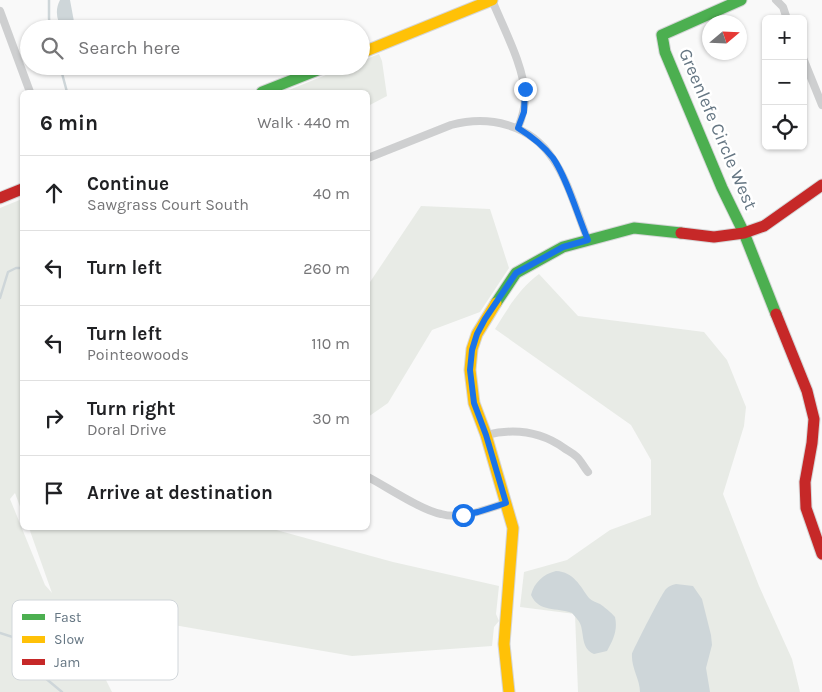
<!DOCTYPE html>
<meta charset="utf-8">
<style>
body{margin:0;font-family:Karla,sans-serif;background:#f2f2f2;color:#202124}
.controls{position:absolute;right:15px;top:15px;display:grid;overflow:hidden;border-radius:8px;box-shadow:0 1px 4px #0004}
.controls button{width:45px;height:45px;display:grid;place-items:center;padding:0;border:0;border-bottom:1px solid #e0e0e0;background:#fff;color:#202124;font:25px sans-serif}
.compass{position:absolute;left:702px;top:15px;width:45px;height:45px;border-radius:50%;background:#fff;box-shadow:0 1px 4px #0004;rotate:71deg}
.stop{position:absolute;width:15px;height:15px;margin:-11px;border:4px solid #1a73e8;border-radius:50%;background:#fff}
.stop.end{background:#1a73e8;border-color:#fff;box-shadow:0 1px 5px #0008}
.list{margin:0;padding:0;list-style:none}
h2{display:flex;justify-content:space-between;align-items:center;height:65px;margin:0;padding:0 20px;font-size:21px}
h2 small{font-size:16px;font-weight:400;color:#757577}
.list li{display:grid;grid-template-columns:32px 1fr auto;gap:15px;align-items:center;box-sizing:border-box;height:75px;padding:0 20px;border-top:1px solid #e0e0e0}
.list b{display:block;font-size:19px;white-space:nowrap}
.list p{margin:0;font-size:16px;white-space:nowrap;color:#757577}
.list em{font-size:16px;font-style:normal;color:#757577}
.icon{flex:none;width:28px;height:28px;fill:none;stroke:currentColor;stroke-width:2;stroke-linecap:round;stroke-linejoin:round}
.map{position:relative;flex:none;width:822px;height:692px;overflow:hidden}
.search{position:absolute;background:#fff;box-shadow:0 1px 4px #0004;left:20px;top:20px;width:350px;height:55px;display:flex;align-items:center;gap:12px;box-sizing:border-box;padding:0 18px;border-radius:28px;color:#757577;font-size:19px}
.panel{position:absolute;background:#fff;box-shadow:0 1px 4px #0004;left:20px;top:90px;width:350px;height:440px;border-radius:8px}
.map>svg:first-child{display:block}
</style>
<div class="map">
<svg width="822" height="692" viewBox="0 0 822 692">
<rect width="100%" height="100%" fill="#f9f9f9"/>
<path fill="#e8ebe6" d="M379,54L382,61L387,96L368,106V92H284L348,66H361V61Z
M22,199V512L15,493L10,499L45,585L52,593L29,528H269L393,562L499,586L496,614L499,621L494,627L492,646L352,656L145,620L105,678L112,692H0V208Z
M421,206L490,209L509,268L480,312L432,330L388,403L368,417V285Z
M539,274L578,316L704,332L727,360L746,407L744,426L723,494L759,586L792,659L800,692H578L575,614L520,607L524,572L567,560L610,530L651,515V460L631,425L495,329C508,308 519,289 539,274Z"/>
<path fill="#ced6d9" d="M60,0H70L75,27L74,29H63C56,21 55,9 60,0Z
M556,571C574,572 580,586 589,598C592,601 596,602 600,604C603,606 612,613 615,617C618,630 613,640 607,651L594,654C582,649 584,637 581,626C580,621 575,617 572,613C557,607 539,613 531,595C534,583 543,574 556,571Z
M676,584L693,586L702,599L711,635L712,645L706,668L710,692H640C640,679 631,668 632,654C633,650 662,593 666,589C669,586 672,585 676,584Z"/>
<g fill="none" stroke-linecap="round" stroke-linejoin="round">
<path stroke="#ced6d9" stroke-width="2.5" d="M49,0V18L50,29
M60,66L67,92
M0,298L8,272L16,268H22
M0,633L28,642L36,653L34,657L36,663L33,674L44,677L62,692"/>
<defs>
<path id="fast" d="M741,0L662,35L665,52L722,188L744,233L776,314
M262,92L328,66
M496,303L516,273L563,247L634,228L681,233"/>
<path id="slow" d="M361,53L492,0
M496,303L477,334L472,349L470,370L474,403L486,435L513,528L504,644L509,692"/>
<path id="jam" d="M0,198L22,189
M681,233L714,237L744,233L764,226L822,185
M776,314L807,391L814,419L812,443L805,482L806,508L822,554"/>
</defs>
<use href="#fast" stroke="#d5d6d7" stroke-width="13"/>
<use href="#slow" stroke="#d5d6d7" stroke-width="13"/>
<use href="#jam" stroke="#d5d6d7" stroke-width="13"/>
<path stroke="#cecfd0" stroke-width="8" d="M492,0C503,27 525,68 525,97C525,108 522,118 518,128
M776,0L783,7L787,19
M0,11L30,92
M803,58L822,105
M368,158L451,125C489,115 530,124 553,159C568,180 578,216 588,240
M486,435C514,428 540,431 564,448C568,451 573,453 577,457C581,461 584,467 588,472
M368,477C387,487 421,510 441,514C462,520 486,509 506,503"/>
<use href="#fast" stroke="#4caf50" stroke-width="11"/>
<use href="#slow" stroke="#ffc107" stroke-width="11"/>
<use href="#jam" stroke="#c62828" stroke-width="11"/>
</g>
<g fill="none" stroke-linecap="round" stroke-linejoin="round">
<path stroke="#1a73e8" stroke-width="6" d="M463,515L478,512L506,503L486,435L474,403L470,370L472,350L477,334L485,319L516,273L563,247L588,240C578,217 567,178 553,158C543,145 531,136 518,128L524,112L525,89"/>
</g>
<g text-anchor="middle" stroke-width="5" stroke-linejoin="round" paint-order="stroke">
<g font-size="18" fill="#657683" stroke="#fff">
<text transform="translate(718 129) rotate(67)" y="6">Greenlefe Circle West</text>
</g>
</g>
<rect x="12" y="600" width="166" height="80" rx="8" fill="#fff" stroke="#d1d6da" stroke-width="1"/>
<rect x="22" y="614" width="23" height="6" fill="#4caf50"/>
<rect x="22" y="636" width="23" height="7" fill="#ffc107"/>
<rect x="22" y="659" width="23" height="6" fill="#c62828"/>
<g font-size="14" fill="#657683">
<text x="54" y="622">Fast</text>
<text x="54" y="644">Slow</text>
<text x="54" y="667">Jam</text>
</g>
</svg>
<div class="controls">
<button>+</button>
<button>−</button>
<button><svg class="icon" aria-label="locate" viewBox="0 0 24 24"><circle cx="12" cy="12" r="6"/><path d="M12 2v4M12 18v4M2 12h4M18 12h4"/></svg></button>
</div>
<svg class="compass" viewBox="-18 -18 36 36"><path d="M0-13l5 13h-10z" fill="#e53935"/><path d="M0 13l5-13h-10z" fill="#757577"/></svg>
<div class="stop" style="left:463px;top:515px"></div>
<div class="stop end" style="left:525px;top:89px"></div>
<div class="search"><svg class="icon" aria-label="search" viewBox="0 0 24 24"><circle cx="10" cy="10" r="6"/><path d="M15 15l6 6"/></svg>Search here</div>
<section class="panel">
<h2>6 min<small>Walk · 440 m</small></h2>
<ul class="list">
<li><svg class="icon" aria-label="ahead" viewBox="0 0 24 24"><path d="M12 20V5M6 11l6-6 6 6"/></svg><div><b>Continue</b><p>Sawgrass Court South</p></div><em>40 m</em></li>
<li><svg class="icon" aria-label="left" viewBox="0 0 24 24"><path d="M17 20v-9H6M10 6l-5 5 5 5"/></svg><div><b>Turn left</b></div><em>260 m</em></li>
<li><svg class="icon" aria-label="left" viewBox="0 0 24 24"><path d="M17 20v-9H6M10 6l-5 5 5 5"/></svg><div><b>Turn left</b><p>Pointeowoods</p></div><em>110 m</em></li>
<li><svg class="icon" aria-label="right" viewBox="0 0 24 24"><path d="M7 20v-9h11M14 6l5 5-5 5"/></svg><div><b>Turn right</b><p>Doral Drive</p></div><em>30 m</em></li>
<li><svg class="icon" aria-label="arrive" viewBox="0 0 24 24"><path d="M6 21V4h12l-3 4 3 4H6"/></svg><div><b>Arrive at destination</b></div></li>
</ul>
</section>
</div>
